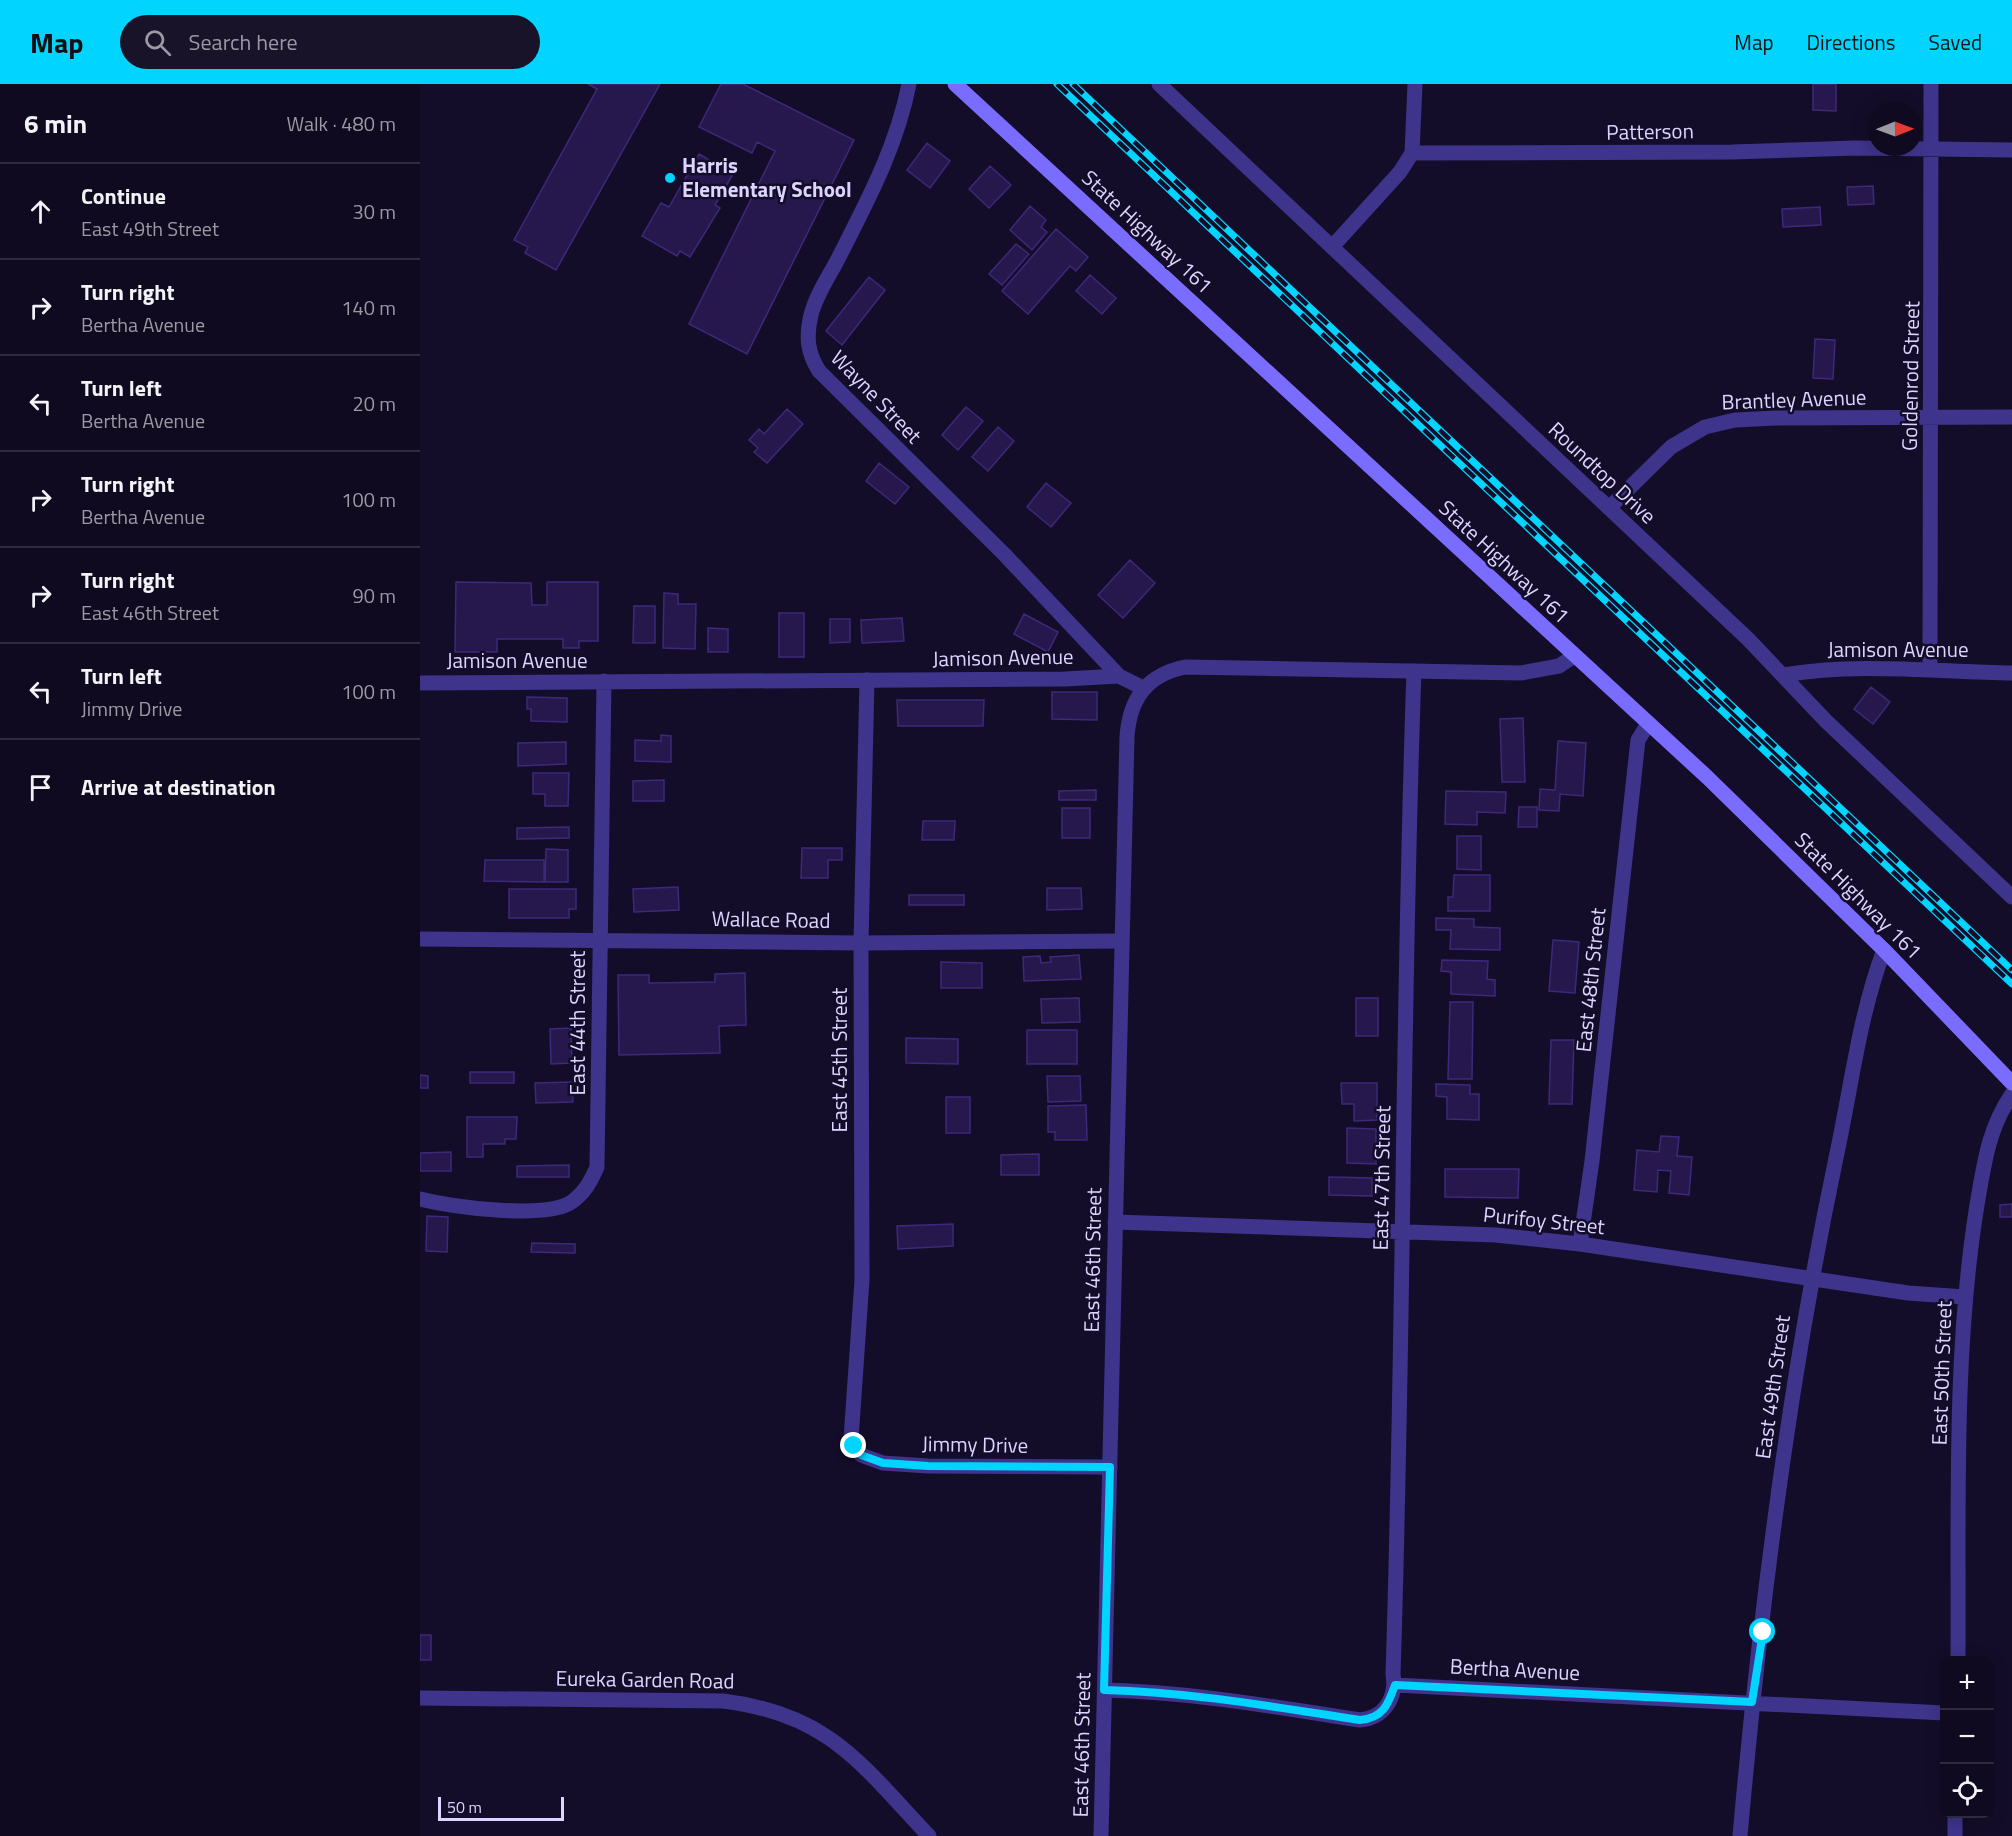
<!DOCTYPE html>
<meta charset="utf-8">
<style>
body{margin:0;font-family:"Titillium Web",sans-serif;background:#181328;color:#f1f3f6}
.controls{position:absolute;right:18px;bottom:18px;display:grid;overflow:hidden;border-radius:12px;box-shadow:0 3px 15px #0003}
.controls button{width:54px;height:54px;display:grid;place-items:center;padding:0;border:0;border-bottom:2px solid #2f2b3d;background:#0f0a1f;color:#f1f3f6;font:30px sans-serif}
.compass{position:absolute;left:1448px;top:18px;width:54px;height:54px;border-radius:50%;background:#0f0a1f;box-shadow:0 3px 15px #0003;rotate:89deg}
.scale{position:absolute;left:18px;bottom:15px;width:126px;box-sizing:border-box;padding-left:6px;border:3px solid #ddd5ff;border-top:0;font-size:16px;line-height:21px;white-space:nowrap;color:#ddd5ff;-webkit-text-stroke:4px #140d29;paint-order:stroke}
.stop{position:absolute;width:18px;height:18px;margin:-14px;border:4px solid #01d4ff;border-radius:50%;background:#fff}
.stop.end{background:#01d4ff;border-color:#fff;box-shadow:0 2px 6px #0008}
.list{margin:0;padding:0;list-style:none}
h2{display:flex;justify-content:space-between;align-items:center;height:78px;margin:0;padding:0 24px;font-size:26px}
h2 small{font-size:20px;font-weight:400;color:#9b9aa4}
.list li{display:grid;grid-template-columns:39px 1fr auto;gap:18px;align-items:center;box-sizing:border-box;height:96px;padding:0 24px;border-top:2px solid #2f2b3d}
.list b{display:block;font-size:22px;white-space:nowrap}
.list p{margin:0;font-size:20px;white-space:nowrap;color:#9b9aa4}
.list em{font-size:20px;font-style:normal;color:#9b9aa4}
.icon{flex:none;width:33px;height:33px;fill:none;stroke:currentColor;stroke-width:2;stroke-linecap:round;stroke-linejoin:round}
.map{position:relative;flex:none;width:1592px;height:1752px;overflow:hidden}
header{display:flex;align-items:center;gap:36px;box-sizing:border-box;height:84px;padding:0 30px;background:#01d4ff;color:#111}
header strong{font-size:28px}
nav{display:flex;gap:33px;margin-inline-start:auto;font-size:21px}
.search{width:420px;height:54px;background:#181328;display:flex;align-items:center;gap:15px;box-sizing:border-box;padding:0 21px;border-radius:33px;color:#9b9aa4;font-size:22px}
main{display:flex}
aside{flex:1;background:#0f0a1f}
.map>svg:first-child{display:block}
</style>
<header>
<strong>Map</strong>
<div class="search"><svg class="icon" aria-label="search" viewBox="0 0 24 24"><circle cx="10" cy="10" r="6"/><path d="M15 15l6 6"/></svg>Search here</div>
<nav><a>Map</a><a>Directions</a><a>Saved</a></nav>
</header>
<main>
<aside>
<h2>6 min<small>Walk · 480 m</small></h2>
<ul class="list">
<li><svg class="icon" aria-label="ahead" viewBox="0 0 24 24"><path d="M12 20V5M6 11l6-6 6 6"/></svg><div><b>Continue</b><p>East 49th Street</p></div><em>30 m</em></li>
<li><svg class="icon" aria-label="right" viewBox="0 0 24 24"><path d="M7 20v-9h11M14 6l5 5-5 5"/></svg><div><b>Turn right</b><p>Bertha Avenue</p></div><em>140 m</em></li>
<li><svg class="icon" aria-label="left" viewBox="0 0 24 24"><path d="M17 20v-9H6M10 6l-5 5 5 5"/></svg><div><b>Turn left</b><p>Bertha Avenue</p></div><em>20 m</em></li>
<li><svg class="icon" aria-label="right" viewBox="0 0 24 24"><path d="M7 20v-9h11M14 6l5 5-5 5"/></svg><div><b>Turn right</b><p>Bertha Avenue</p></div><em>100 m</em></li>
<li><svg class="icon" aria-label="right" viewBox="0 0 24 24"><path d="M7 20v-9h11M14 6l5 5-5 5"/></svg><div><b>Turn right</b><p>East 46th Street</p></div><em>90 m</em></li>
<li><svg class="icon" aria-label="left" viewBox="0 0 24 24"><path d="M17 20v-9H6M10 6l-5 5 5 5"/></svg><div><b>Turn left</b><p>Jimmy Drive</p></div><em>100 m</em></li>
<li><svg class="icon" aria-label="arrive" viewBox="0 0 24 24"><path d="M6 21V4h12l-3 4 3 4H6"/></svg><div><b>Arrive at destination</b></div></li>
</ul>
</aside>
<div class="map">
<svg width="1592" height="1752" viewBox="0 0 1592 1752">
<rect width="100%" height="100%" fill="#140d29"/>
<path fill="#26184c" stroke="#3e287a" stroke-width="1.5" d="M168,0H240L136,186L105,169L108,163L94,156L177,5Z
M301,0H323L434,56L327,270L269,240L355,67L337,58L332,69L279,43Z
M1393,0H1416V27L1393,26Z
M507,59L530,77L510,104L487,86Z
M279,70L313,90L295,121L300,124L270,173L260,167L257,172L222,152L241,119L249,123Z
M570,82L591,101L569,124L549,105Z
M1453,102L1454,120L1428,121L1427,103Z
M610,122L626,136L621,143L627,148L612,166L590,146Z
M1400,123L1401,141L1363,143L1362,125Z
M636,145L668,173L656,187L650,182L608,230L582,207Z
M596,160L609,170L582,201L569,190Z
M670,191L696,214L682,230L656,207Z
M449,193L465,206L422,261L406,247Z
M1395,255L1415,256L1413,295L1393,294Z
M546,323L563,337L538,366L522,351Z
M367,325L383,340L347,379L334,368L338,364L329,356L339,345L344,350Z
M578,343L594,357L568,387L552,373Z
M459,379L489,403L475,420L446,397Z
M626,399L651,419L631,443L607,423Z
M710,476L735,499L703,534L678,511Z
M36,498L111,499L112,521H127V498H178V557H159V564H143V555H77V568H35Z
M244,509L258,510V520H276L275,565L243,564Z
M214,522H235V559H213Z
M359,529H384V573H359Z
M604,530L638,548L628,568L594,550Z
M482,534L484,557L442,559L441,536Z
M410,535H430V558L410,559Z
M288,544L308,545V568H288Z
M1451,603L1470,618L1453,640L1434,625Z
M632,608H677V636L632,635Z
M107,613L147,614V638L111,637V625H107Z
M477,616H564L563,642H478Z
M1103,634L1105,698H1082L1080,635Z
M241,651L251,652V678L215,677V656L241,657Z
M1138,657L1166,659L1163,712L1140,710L1139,727L1119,726L1120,705L1135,706Z
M146,658V680L98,682V659Z
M113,689H149L148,722H125V710H113Z
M244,696V717H213V697Z
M676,706V716H639V707Z
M1026,707L1086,708L1085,729L1057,728V741L1025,740Z
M1099,723H1117V743H1098Z
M642,724H670V754H642Z
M503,737H535L534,756H502Z
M149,743V754L97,755V744Z
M1037,752H1061V786L1037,785Z
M382,764H422V776H408V794H381Z
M126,765L148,766V798H125Z
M65,776H124V798L64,797Z
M1034,791H1070V827H1028V813H1033Z
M258,803L259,826L214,828L213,805Z
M627,804H661L662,825L627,826Z
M89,805H156V825H149V834H89Z
M489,811H544V821H489Z
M1016,834L1054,835V843L1080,844V866L1030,865L1031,846H1016Z
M1133,856L1159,858L1155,909L1129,907Z
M659,871L661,895L604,897L603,873L620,872L621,879L631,878L630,873Z
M1022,876L1068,877L1067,895L1075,896V912L1031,910V888L1021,887Z
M521,878L562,879V904H521Z
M325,889L326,941L299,942L300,969L199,971L198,891H229V899L295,898V890Z
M659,914L660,938L622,939L621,915Z
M936,914H958V952H936Z
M1030,918H1053L1052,995H1028Z
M151,944L152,979L131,980L130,945Z
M607,946H657V980H607Z
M486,954L538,955V980L486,979Z
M1131,956H1154L1152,1020H1129Z
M50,988H94V999H50Z
M0,991L8,992V1004H0Z
M627,992H660L661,1017L628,1018Z
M152,998L153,1018L116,1019L115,999Z
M921,999H957V1036L934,1037V1020H922Z
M1016,1000L1050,1001V1010H1059V1036L1027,1035V1013L1016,1012Z
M526,1013H550V1049H526Z
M666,1021L667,1056H635V1048H628V1022Z
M47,1033H97L96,1055H85V1060H63V1073H47Z
M927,1044L956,1045V1080L927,1079Z
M1241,1052L1259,1053L1257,1072L1272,1073L1269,1111L1249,1109L1251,1087L1238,1086L1237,1108L1214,1106L1217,1066L1239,1068Z
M31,1068V1087H0V1069Z
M619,1070V1091H581V1071Z
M149,1081V1093H97V1082Z
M1025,1085H1099L1098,1114L1025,1113Z
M909,1093L952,1094V1112L909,1111Z
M1592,1120V1133H1580V1121Z
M7,1132L28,1133L27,1168L6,1167Z
M533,1140V1162L478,1165L477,1142Z
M112,1159L155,1160V1169L111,1168Z
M0,1551H11V1576H0Z"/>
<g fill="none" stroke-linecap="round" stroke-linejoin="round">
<path stroke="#3e348c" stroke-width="15" d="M489,0C477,61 449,114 421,169C412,188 396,210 391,231C386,252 387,268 399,287L584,470L699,592
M992,69L1312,68L1435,64L1592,66
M912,163L980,88L992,69L995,0
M1189,424L1251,363L1285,343L1315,336L1356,334L1592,333
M1510,585L1511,0
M1364,591C1438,578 1517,588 1592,589
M447,596L441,859L442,1196L431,1355L441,1371L463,1379L508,1382L690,1383
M0,599L645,595L699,592L723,604
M0,855L441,859L701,857
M0,1115C32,1123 122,1135 150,1119C164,1110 171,1097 177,1083L184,597
M695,1138L1076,1151L1160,1160L1488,1209L1545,1213
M1160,1160L1172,1077L1218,656L1228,640
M1538,1576C1539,1427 1533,1269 1557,1121C1564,1081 1568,1045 1592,1010
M975,1601L1524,1629
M685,1606C771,1608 855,1623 940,1636C964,1634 977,1614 973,1590C984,1256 982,922 994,587
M1320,1752C1340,1525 1369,1297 1416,1074C1431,1005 1439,932 1464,866
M1535,1752V1730"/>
<path stroke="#3e348c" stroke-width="15" d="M739,0L1328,555L1406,637L1592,813
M0,1614L303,1617C409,1630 441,1680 509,1752
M681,1752L707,652C710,614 727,591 765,583L1101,589L1139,582L1154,572"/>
<path stroke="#7a6cff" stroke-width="15" d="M535,0L1287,693L1464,866L1592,999"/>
<defs>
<path id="rail" d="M637,0L1592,900
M653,0L1592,886"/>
</defs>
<use href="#rail" stroke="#01d4ff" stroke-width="7"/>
<use href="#rail" stroke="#140d29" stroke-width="4.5" stroke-dasharray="14" stroke-linecap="butt"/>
</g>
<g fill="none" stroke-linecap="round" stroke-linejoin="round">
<path stroke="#01d4ff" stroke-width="8" d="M434,1362L441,1371L463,1379L508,1382L690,1383L684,1606C771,1608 855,1623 940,1636C963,1634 968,1621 975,1601L1332,1618L1343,1548"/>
</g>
<circle fill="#01d4ff" stroke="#140d29" stroke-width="2" cx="250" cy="94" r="6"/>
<g text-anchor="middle" stroke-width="5" stroke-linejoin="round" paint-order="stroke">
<g font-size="21" fill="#ddd5ff" stroke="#140d29">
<text transform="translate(1230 48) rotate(-1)" y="7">Patterson</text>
<text transform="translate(727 148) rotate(43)" y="7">State Highway 161</text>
<text transform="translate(1491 292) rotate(-89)" y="7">Goldenrod Street</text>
<text transform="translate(456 313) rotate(46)" y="7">Wayne Street</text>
<text transform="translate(1374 316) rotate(-2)" y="7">Brantley Avenue</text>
<text transform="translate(1182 389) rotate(43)" y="7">Roundtop Drive</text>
<text transform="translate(1084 478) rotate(43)" y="7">State Highway 161</text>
<text x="1478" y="573">Jamison Avenue</text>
<text transform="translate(583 574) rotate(-1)" y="7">Jamison Avenue</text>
<text x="97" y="584">Jamison Avenue</text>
<text transform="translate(1438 812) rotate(45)" y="7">State Highway 161</text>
<text transform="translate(351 836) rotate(1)" y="7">Wallace Road</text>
<text transform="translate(1171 896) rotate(-84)" y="7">East 48th Street</text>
<text transform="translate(158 939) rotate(-90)" y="7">East 44th Street</text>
<text transform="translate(420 976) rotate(-90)" y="7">East 45th Street</text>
<text transform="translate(962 1094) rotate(-89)" y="7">East 47th Street</text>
<text transform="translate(1124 1137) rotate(6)" y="7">Purifoy Street</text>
<text transform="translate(673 1176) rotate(-89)" y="7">East 46th Street</text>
<text transform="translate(1522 1289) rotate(-88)" y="7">East 50th Street</text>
<text transform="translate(1353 1303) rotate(-82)" y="7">East 49th Street</text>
<text transform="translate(555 1361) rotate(1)" y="7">Jimmy Drive</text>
<text transform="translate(1095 1586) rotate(3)" y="7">Bertha Avenue</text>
<text transform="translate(225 1596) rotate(1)" y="7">Eureka Garden Road</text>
<text transform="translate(662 1661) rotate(-89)" y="7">East 46th Street</text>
</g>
<g font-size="21" font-weight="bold" fill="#ddd5ff" stroke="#140d29" text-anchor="start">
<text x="262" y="89">Harris<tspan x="262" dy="24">Elementary School</tspan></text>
</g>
</g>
</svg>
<div class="controls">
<button>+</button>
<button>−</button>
<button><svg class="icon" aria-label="locate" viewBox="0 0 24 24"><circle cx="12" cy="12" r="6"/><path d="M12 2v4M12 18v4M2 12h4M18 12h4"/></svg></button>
</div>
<svg class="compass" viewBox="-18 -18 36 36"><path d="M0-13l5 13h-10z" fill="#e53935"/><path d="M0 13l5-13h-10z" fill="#9b9aa4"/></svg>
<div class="scale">50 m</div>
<div class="stop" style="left:1343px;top:1548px"></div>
<div class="stop end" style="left:434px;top:1362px"></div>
</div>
</main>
